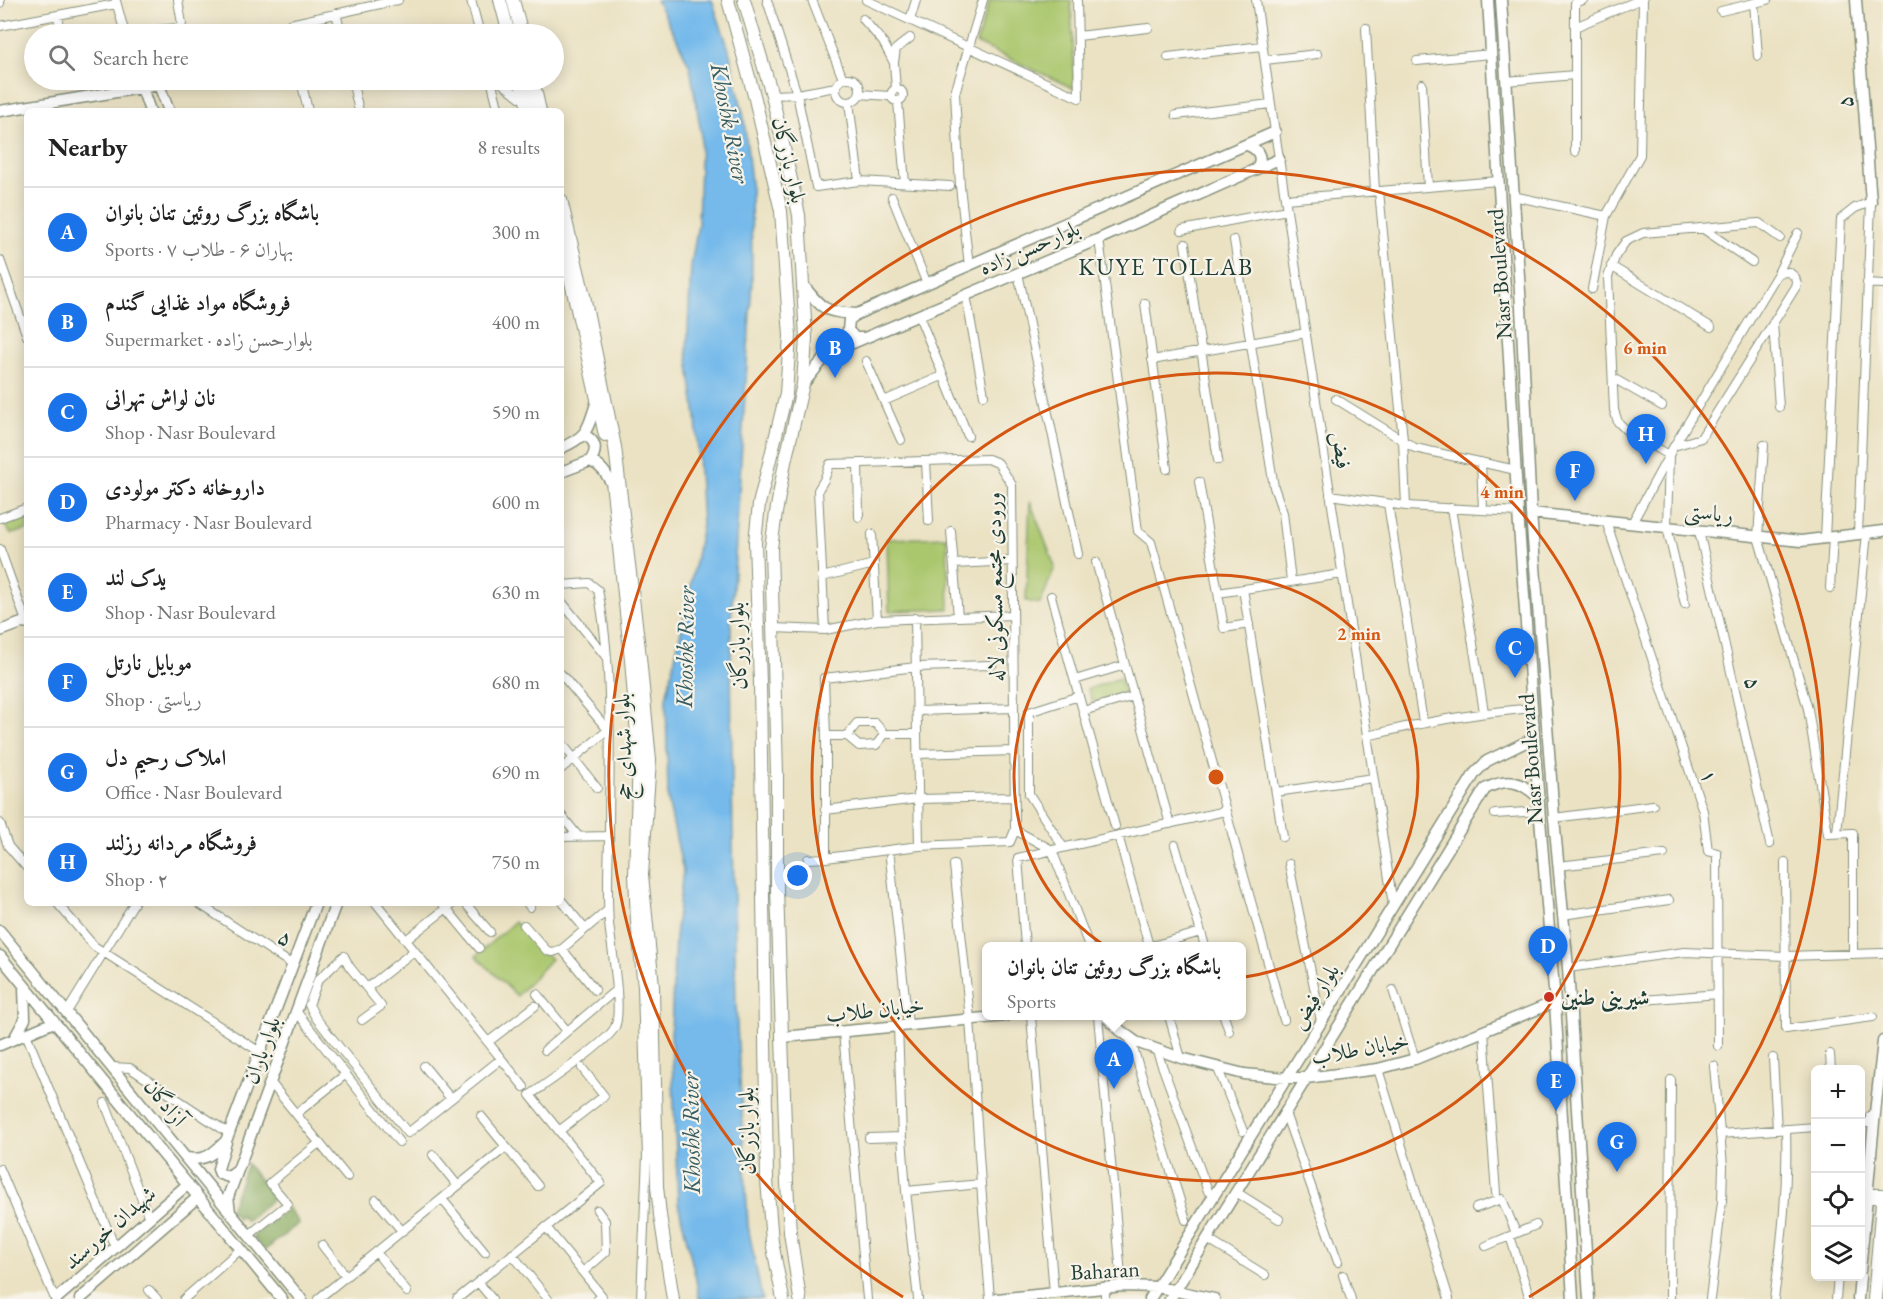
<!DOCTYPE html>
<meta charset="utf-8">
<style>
body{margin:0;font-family:"EB Garamond",Amiri,serif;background:#f6f6f6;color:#222}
.controls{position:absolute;right:18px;bottom:18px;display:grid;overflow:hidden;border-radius:9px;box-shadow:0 3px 15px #0003}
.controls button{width:54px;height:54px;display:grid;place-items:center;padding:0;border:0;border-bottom:2px solid #e0e0e0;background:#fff;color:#222;font:30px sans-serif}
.you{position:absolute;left:798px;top:876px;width:21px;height:21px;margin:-15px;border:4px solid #fff;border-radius:50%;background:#1a73e8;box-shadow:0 0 0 9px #1a73e833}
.badge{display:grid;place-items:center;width:39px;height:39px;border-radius:50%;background:#1a73e8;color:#fff;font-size:20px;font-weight:700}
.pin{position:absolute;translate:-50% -50px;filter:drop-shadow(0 2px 3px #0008)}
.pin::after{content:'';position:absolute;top:32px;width:21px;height:18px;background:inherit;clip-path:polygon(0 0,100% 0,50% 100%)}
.popup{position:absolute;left:982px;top:942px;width:264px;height:78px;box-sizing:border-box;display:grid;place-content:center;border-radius:9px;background:#fff;filter:drop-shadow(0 2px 4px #0005);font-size:20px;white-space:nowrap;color:#767676}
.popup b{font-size:22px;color:#222}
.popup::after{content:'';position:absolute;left:50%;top:100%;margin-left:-12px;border:12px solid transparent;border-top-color:#fff}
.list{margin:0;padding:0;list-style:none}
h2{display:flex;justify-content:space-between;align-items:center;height:78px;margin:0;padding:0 24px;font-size:26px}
h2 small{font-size:20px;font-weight:400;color:#767676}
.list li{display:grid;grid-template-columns:39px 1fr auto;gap:18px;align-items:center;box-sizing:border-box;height:90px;padding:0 24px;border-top:2px solid #e0e0e0}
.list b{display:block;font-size:22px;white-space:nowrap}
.list p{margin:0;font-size:20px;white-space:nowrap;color:#767676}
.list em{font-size:20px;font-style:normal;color:#767676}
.icon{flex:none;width:33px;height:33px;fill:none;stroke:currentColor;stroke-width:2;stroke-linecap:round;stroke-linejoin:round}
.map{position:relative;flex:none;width:1883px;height:1299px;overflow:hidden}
.search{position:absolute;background:#fff;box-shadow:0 3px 15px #0003;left:24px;top:24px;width:540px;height:66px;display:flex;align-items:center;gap:15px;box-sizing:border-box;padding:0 21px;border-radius:33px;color:#767676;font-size:22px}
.panel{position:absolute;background:#fff;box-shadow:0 3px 15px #0003;left:24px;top:108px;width:540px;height:798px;border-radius:9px}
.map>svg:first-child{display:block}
</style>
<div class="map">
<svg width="1883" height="1299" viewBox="0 0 1883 1299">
<rect width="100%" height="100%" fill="#f7f3e8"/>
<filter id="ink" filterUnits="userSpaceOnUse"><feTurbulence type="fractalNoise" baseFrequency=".0167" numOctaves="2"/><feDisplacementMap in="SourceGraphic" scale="12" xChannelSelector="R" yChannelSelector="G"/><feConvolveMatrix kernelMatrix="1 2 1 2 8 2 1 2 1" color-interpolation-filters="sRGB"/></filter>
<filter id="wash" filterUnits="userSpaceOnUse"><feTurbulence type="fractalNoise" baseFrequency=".008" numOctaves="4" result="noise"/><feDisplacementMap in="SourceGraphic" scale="24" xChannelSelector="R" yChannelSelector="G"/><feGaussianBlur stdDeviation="1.35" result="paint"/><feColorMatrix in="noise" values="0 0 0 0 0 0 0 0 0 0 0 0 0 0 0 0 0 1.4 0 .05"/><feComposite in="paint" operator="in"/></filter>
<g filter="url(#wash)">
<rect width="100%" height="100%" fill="#ebe2c3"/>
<path fill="#abc76e" stroke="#658251" stroke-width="1.5" d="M990,0H1071L1075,89L976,43Z
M1030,501L1055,567L1040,604L1026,601Z
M27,514V530L11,534L3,523Z
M947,537L949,609L889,611L887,539Z
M1120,678L1125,692L1093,703L1088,689Z
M514,922L551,959L517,996L476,956Z"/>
<path fill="#88ac61" stroke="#54744a" stroke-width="1.5" d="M247,1164L274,1198L246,1221L241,1215L238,1219L230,1209Z
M288,1208L299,1223L264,1251L253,1236Z"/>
<path fill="#74baeb" stroke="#4a7c90" stroke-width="1.5" d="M656,0H712L729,50L744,118L751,183L752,281L731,623L732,782L736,1007L748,1226L762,1299H699L696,1279L678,1203L671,1032L675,937L683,871L668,800L666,698L686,609L702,525L696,417L687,351L691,266L698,224L701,133L690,67L675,35Z"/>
</g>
<g filter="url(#ink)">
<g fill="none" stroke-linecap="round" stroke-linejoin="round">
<defs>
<path id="street" d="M471,0L480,34
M767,0L797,94L816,187L859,181L950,186
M812,0L843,79
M866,0L1079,98L1077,0
M1256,0L1275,132L1393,905
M116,1L125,34
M0,3V0
M1754,3L1758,56
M1721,11L1767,0
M336,13L341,34
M58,16L61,34
M863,19L883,42L894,63L896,89
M910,20L916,0
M0,26L116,4
M1575,27L1639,0
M1366,28L1375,191
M125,33L179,28L182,24L178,0
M292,34L290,24L398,0
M1078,36L1148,28
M1168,57L1262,46
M1265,60L1317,54
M1417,61L1491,54
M894,62L896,49L910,38
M836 90a12 12 0 1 1 24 0a12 12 0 1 1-24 0Z
M301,80L308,111
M352,80L359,111
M491,80L499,111
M498,80L525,101
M1506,81L1575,75
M1422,84L1428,187
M891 95a6 6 0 1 1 12 0a6 6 0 1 1-12 0Z
M859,94L890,96
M772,95L797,94L836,87
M849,102L859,181
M898,102L905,183
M1176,115L1271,104
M1575,152V3L1583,0
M1379,191L1403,440L1406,506
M1513,196L1606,216L1592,289
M892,197L927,284
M1285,199L1498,181
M1606,216L1640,155L1643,0
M1702,228L1752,262
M1182,230L1287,210
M1099,239L1138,531L1151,542L1284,1020
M1234,240L1274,487L1283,513L1291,581
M1185,244L1218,460
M0,260L27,336
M969,266L960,186L955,93L983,0
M1611,266L1711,327
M1018,273L1078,554
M1778,273L1798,233
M1867,283L1883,284
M966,295L984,395
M1145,303L1167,469
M919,316L968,436
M1773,323L1779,407
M1152,360L1306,333
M866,361L901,440
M1613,378L1662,406
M1336,399L1415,448L1516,470
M884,401L942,376
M1764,445L1758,537L1808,709L1828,834L1853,833V954
M926,461L929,521
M1481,462L1483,510
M858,463L859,517
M1199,482L1224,628L1249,624
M1330,495L1406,506L1518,512
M1388,504L1423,722
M1451,508L1484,712
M0,518L27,508
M1606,521L1703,811L1708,851L1717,853L1718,1046
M1632,523L1674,446L1701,438L1797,285L1795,277L1789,272L1778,273L1674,446
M951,531L958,617
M1699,531L1770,844
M872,534L877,620
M1825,538L1841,219L1855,208L1871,202L1858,534
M0,549L27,624
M1096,562L1170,824
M954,564L1012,561
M822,577L874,564
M1830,588L1833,537
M1243,589L1283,837
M1218,593L1342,574
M1051,596L1115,826
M561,601L607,658
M1685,604L1667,527L1669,455L1626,430L1618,422L1614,410L1608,277L1616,255L1626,241L1643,233L1759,223L1780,238
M915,618L919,846
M773,628L825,630L877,620L1013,615
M825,630L818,490L824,480L830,464L988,459L998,463L1012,485L1015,830L1052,850L1089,946
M561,674L608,730L561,769
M1075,680L1125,665
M917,711L1014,708
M1083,711L1134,696
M826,736H847L859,746L876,745L885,734
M847,736L857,723H875L885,734H917
M1367,736C1422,722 1476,713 1532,708
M561,742L597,788
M917,754L1014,751
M1276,792L1373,778
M825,810L918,799L1015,797
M1495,814L1540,811
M561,815L578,836
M1554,818L1653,805
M0,823L8,846L27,868
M1837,833L1867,533
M1118,835L1149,946
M561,837L609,836
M1175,845L1205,946
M1063,847L1029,794V712L1079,696
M826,858V736L824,678L916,667L992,665
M890,858L908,1025
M808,859L826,858L919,846L1010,842L1015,830
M1785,862L1786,1029L1873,1017
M1289,864L1321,1021
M954,865L970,1019L981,1184L990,1299
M1558,866L1664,854
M561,900L585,929
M57,903L94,946L260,1052
M198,903L293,965
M376,903L524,1087
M442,903L479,948
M465,903L490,932
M527,903L530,907
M1562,915L1669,900
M524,925L547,951L553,952L562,949L608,910
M406,940L453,903
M1025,946L1018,858L1225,811
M1152,946L1201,932
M562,949L595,990
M1568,968L1684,952L1786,956L1883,953
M367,988L414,951
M1393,990L1415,1059
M537,994L567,1031
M1643,1000L1718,994
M296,1011L399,1142
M67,1012L134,903
M1031,1016L1054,1293
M1098,1016L1122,1286
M1169,1016L1181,1058
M1224,1016L1229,1031
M362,1020L381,1006L349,966L344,956L318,980L309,1005L316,1018L408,1133L501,1059
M898,1026L902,1137L906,1191L918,1299
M843,1032L867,1299
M1484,1032L1496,1193
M26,1034L115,1247
M1130,1038L1186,1220
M488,1042L535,1006
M1156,1049L1208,1191
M545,1050L617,989
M1830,1054L1831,1070
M1773,1058L1777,1130
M424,1066L451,1099
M112,1067L130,1068L230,1134
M1218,1069L1243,1131
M1378,1069L1449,1299
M270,1082L347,1177
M105,1103L149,1218
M1285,1113L1338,1262
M296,1114L346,1074
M481,1116L538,1186
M1860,1123H1870V1116
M559,1131L604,1096L582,1068
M1720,1134L1816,1127
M869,1138L902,1137
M433,1155L458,1186
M0,1169L55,1299
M906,1191L981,1184
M1236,1192L1279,1219
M442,1199L485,1252
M376,1200L402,1231
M1476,1208L1502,1199L1516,1233
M546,1227L602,1296L598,1299
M249,1235L288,1204L270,1183L319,1143
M1510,1236L1530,1299
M1207,1239L1265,1275
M322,1245L346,1276
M1486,1246L1536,1225
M376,1252L407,1292
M512,1254L548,1299
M583,1272L606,1252L605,1221L597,1210
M1343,1275L1351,1299
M478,1282L492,1299
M1105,1287V1299
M149,1290L157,1299
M184,1299L241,1249
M318,1299L506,1147
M457,1299L601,1183L530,1095C547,1083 608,1042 615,1027C623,1010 611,945 609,923C607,896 608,868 609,841C609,758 614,671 598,590L589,583L561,585
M641,1299L647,1155
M1670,1299L1671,1080
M1710,1299L1722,1201L1723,1166L1714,1066
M1774,1299C1782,1240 1788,1188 1786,1129
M1836,1299L1838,1276"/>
<path id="secondary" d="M1488,0L1518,512L1540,819L1555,1002L1573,1299
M1501,0L1521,307L1531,513L1554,818L1568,968L1589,1299
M1856,0L1871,202
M142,88L150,111
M0,111L159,85L169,111
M1247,145C1259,149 1263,158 1257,169
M803,285C822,309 825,313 857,314L1275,132
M857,314L849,320L848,330L855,338H865
M803,384L822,361L841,348L1099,239L1279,159
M584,435C596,440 598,450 590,461
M561,448C590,435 587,429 597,401
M561,472L590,461C602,466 606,474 612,484
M1531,513L1801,541L1883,531
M0,631L27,621
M0,931L301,1299
M0,956L282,1299
M1105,1016L1121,1031L1136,1042L1181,1058L1244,1074L1286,1078H1306L1378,1069L1415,1059L1555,1002
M783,1037L1006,1016
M14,1039L25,1019L24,986
M0,1045L54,1022
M226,1142L218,1169L220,1174L229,1177L237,1171
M187,1158C207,1161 212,1154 226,1141L316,903
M230,1212L228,1197L336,903
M1860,1271L1874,1122L1883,1041
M56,1299L188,1184
M80,1299L198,1197
M997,1299L1122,1286L1158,1287L1214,1299
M1150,1299L1475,773L1487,761L1534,738
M1170,1299L1485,789C1508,777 1521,781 1539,798
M1858,1299L1860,1276"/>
<path id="primary" d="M500,0L509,34
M513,0L522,34
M728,0L755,99L781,211L790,336L786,394L759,504L755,542L760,683L767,1180L772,1242L783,1299
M744,0L772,95L799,215L806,338L803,384L785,462L776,513L771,548L777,774V889L787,1183L790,1232L800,1299
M520,80L529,111
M533,80L540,111
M561,200L584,296L615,447L640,657L650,760L642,875L653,986L657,1186L660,1215L673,1299
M561,237L605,435
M612,481L631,660L639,759L635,875L637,921L644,987L649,1158"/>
<path id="highway" d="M1868,1196H1883
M1875,1299L1883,1202"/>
</defs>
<use href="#street" stroke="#85907c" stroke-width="10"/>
<use href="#secondary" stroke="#85907c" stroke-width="13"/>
<use href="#primary" stroke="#85907c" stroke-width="14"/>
<use href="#highway" stroke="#85907c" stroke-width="16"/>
<use href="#street" stroke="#fff" stroke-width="8"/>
<use href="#secondary" stroke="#fff" stroke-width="10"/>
<use href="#primary" stroke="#fff" stroke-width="12"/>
<use href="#highway" stroke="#fff" stroke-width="14"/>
</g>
</g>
<g fill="none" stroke="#d45610" stroke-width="3">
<circle cx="1216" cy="777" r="202"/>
<circle cx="1216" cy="777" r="404"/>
<path d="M903 1297A607 607 0 1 1 1529 1297"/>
</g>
<circle fill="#c8321e" stroke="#f7f3e8" stroke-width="2" cx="1549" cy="997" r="6"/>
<g text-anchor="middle" stroke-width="4.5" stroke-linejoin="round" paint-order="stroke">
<g font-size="22" fill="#1f3d34" stroke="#f7f3e8">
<text transform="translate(1844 102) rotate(-94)" y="8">۵</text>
<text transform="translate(790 160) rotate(77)" y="8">بلوار بازرگان</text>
<text transform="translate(1029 247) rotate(-23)" y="8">بلوارحسن زاده</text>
<text transform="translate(1499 274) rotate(-94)" y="8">Nasr Boulevard</text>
<text transform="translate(1342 450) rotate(81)" y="8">فیض</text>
<text transform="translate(1709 512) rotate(6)" y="8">ریاستی</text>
<text transform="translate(994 587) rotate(-91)" y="8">ورودی مجتمع مسکونی لاله</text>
<text transform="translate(737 646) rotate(-92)" y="8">بلوار بازرگان</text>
<text transform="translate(1754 683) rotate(77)" y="8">۵</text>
<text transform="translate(623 747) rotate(-92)" y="8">بلوار شهدای حج</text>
<text transform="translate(1530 759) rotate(-94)" y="8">Nasr Boulevard</text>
<text transform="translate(1710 776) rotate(72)" y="8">۱</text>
<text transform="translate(286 937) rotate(33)" y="8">۵</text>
<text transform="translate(1314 996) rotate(-58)" y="8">بلوار فیض</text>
<text transform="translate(875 1009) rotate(-6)" y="8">خیابان طلاب</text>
<text transform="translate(1360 1048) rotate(-10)" y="8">خیابان طلاب</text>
<text transform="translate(261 1050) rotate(-70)" y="8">بلوار باران</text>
<text transform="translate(166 1102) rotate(51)" y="8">آزادگان</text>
<text transform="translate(746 1131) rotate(-91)" y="8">بلوار بازرگان</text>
<text transform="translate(109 1227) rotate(-41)" y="8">شهیدان خورسند</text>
<text transform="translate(1105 1270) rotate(-3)" y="8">Baharan</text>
</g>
<g font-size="22" font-weight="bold" fill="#1f3d34" stroke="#f7f3e8" text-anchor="start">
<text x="1561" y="1005">شیرینی طنین</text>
</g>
<g font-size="24" font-style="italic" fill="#345c62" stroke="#f7f3e8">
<text transform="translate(730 123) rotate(79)" y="8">Khoshk River</text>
<text transform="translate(685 647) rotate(-89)" y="8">Khoshk River</text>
<text transform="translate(691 1133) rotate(-91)" y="8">Khoshk River</text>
</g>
<g font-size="24" letter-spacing="1.5" fill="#1f3d34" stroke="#f7f3e8">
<text x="1166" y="275">KUYE TOLLAB</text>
</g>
</g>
<circle cx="1216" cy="777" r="9" fill="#d45610" stroke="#f7f3e8" stroke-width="3"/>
<g font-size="18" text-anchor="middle" font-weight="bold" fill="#d45610" stroke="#f7f3e8" stroke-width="4.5" stroke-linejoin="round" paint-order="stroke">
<text x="1645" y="354">6 min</text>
<text x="1502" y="498">4 min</text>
<text x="1359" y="640">2 min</text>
</g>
</svg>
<div class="controls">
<button>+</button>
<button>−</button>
<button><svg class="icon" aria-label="locate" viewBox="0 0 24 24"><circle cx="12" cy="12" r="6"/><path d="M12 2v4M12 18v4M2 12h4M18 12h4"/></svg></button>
<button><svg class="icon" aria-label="layers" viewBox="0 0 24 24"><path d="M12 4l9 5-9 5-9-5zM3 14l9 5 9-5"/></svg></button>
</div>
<div class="you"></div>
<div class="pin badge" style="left:1114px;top:1089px">A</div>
<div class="popup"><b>باشگاه بزرگ روئین تنان بانوان</b>Sports</div>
<div class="pin badge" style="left:835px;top:378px">B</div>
<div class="pin badge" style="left:1515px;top:678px">C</div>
<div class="pin badge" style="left:1548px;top:976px">D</div>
<div class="pin badge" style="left:1556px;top:1111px">E</div>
<div class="pin badge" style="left:1575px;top:501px">F</div>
<div class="pin badge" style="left:1617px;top:1172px">G</div>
<div class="pin badge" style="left:1646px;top:464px">H</div>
<div class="search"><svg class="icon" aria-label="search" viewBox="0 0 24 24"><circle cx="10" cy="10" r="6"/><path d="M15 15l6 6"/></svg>Search here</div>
<section class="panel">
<h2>Nearby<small>8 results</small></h2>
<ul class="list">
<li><span class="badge">A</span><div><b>باشگاه بزرگ روئین تنان بانوان</b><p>Sports · بهاران ۶ - طلاب ۷</p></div><em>300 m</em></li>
<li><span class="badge">B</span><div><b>فروشگاه مواد غذایی گندم</b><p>Supermarket · بلوارحسن زاده</p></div><em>400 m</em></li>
<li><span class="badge">C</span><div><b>نان لواش تهرانی</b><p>Shop · Nasr Boulevard</p></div><em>590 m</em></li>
<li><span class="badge">D</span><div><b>داروخانه دکتر مولودی</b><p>Pharmacy · Nasr Boulevard</p></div><em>600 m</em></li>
<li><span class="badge">E</span><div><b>یدک لند</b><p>Shop · Nasr Boulevard</p></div><em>630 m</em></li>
<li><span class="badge">F</span><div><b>موبایل نارتل</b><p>Shop · ریاستی</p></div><em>680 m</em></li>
<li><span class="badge">G</span><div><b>املاک رحیم دل</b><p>Office · Nasr Boulevard</p></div><em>690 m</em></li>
<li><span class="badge">H</span><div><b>فروشگاه مردانه رزلند</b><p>Shop · ۲</p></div><em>750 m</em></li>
</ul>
</section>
</div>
